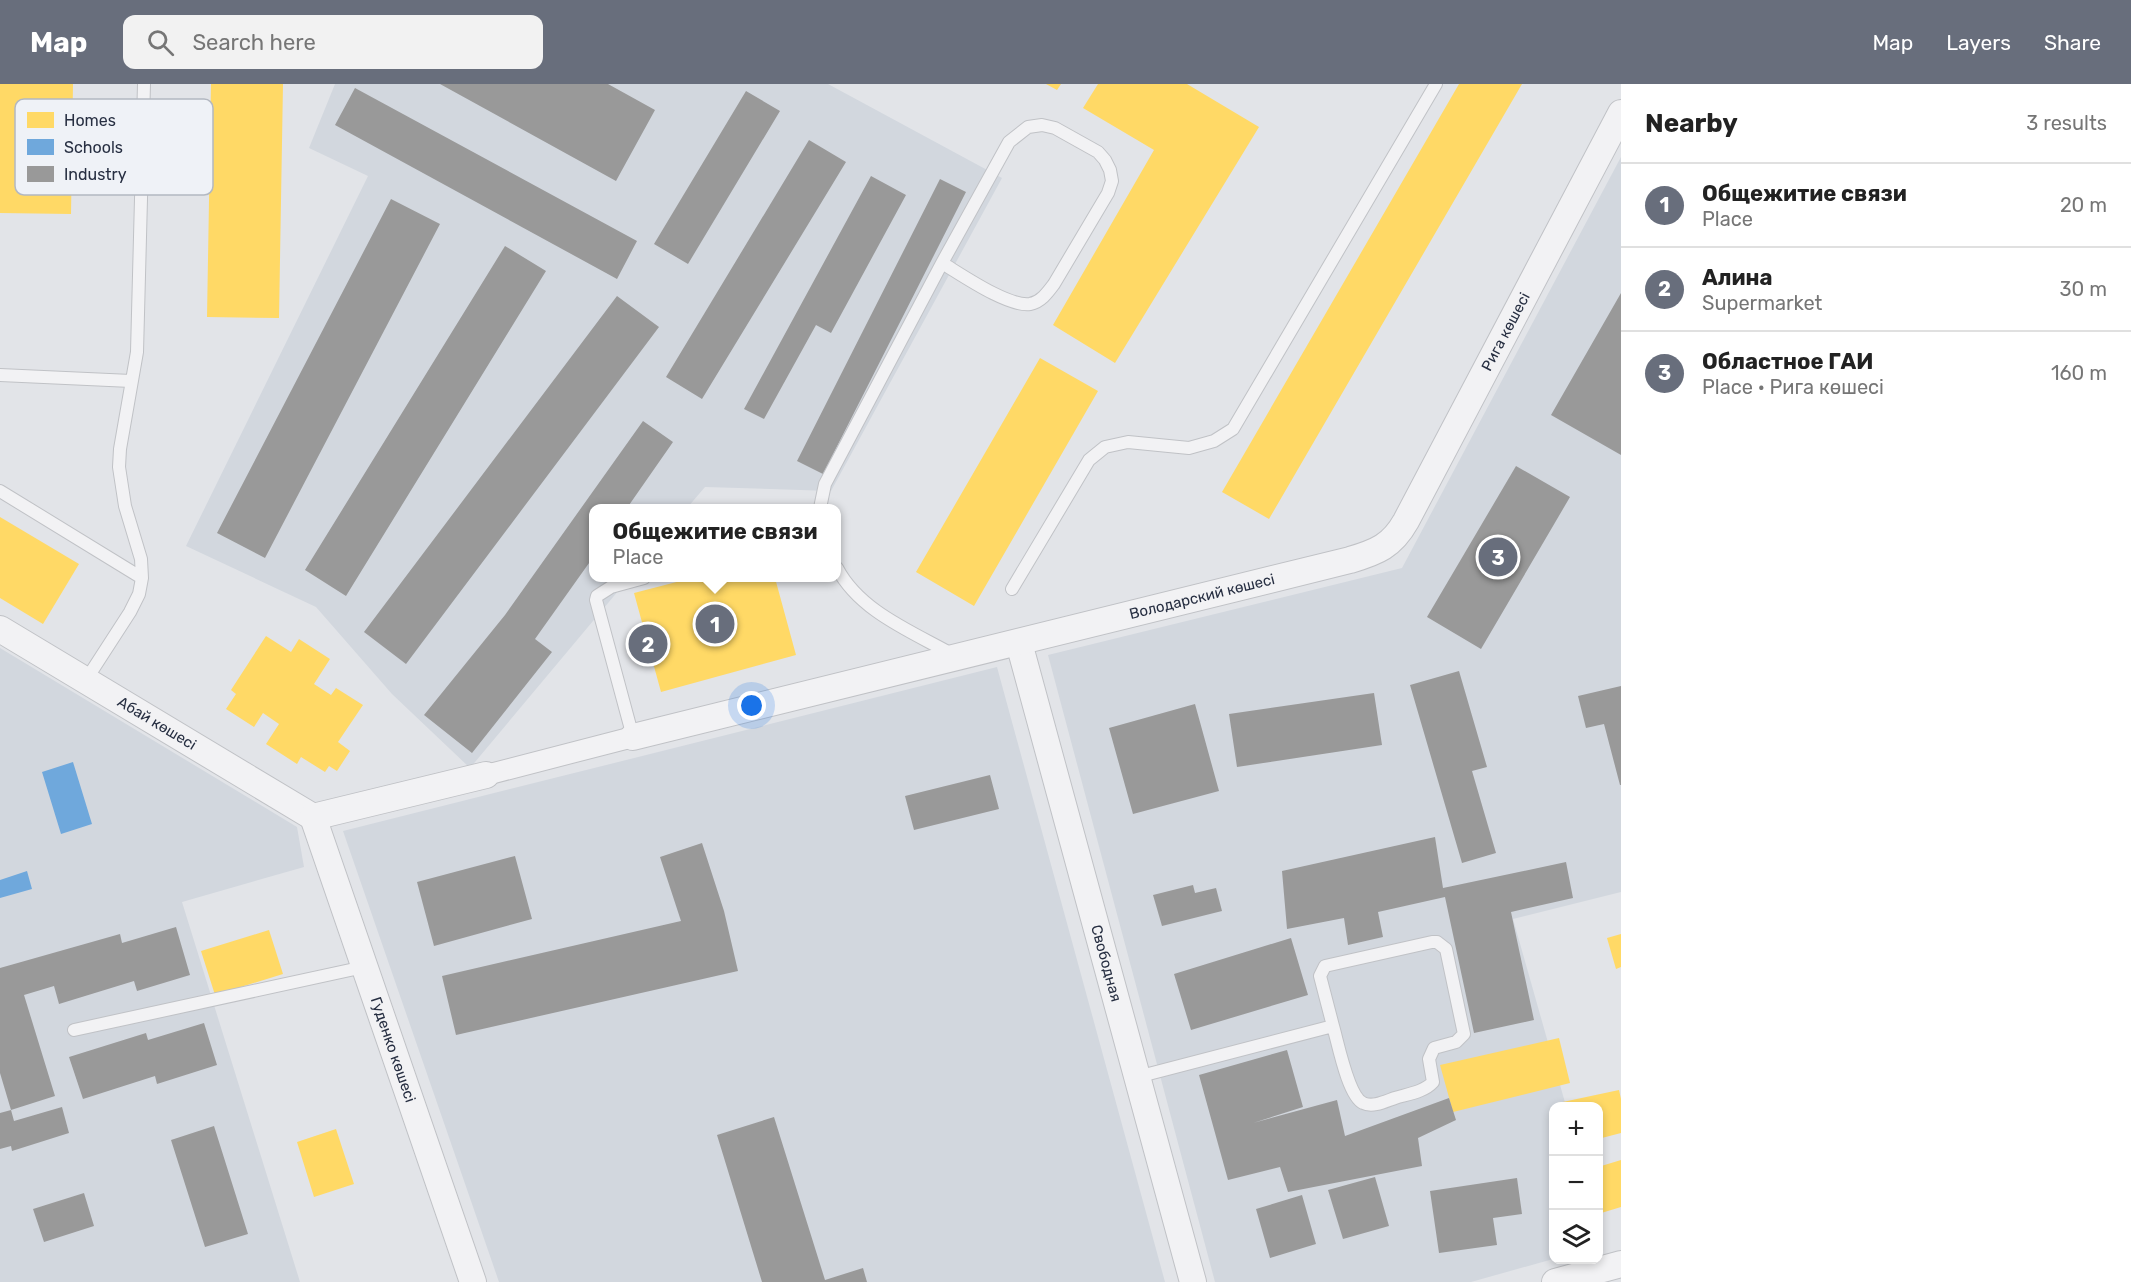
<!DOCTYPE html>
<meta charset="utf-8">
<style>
body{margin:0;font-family:Rubik,sans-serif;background:#f2f2f2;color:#222}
.controls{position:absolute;right:18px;bottom:18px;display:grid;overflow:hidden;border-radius:12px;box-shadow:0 3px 9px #0003}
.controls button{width:54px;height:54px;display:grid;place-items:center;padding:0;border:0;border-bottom:2px solid #e0e0e0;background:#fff;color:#222;font:30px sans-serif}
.you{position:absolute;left:752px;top:622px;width:21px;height:21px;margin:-15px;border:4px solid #fff;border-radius:50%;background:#1a73e8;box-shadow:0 0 0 9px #1a73e833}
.badge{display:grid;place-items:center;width:39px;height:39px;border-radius:50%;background:#686e7c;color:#fff;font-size:20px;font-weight:700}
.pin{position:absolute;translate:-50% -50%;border:3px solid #fff;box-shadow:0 2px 6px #0006}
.popup{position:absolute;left:589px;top:420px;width:252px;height:78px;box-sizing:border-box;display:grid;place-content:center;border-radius:12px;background:#fff;filter:drop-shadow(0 2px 4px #0005);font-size:20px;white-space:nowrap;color:#767676}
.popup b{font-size:22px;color:#222}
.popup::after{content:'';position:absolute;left:50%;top:100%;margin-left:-12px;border:12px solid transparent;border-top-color:#fff}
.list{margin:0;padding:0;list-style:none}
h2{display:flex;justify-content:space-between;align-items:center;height:78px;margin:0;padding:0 24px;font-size:26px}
h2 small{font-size:20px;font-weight:400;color:#767676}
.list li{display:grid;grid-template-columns:39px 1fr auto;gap:18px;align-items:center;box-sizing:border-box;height:84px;padding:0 24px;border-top:2px solid #e0e0e0}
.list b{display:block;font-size:22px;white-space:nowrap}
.list p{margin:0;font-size:20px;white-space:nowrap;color:#767676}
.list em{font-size:20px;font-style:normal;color:#767676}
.icon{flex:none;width:33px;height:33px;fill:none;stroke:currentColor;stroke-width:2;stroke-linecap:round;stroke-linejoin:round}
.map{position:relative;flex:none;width:1621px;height:1198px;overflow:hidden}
header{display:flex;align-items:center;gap:36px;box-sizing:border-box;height:84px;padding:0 30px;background:#686e7c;color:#fff}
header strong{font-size:28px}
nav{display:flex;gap:33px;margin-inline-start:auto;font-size:21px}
.search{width:420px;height:54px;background:#f2f2f2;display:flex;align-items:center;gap:15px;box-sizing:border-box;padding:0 21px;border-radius:12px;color:#767676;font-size:22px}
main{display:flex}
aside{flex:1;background:#fff}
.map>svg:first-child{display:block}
</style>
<header>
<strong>Map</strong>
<div class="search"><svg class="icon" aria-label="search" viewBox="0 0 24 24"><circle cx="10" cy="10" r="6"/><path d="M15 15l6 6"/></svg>Search here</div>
<nav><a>Map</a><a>Layers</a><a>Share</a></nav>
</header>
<main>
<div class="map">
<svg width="1621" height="1198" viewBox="0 0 1621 1198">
<rect width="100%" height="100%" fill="#e2e4e8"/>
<path fill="#d2d7de" d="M335,0H828L1002,94L831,407L705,403L687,424H594V494H629L470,684L392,610L316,523L186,462L368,92L309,64Z
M1621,73V808L1513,835L1566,1022H1554L1553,1175L1471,1198H1215L1048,571L1402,484Z
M0,564L297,743L304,783L182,818L300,1198H0Z
M997,583L1165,1198H499L343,747Z"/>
<path fill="#ffd966" d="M0,0H73L71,130L0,129Z
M211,0H283L279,234L207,233Z
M1046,0H1061L1057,6Z
M1098,0H1187L1259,43L1115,279L1053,241L1154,66L1083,24Z
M1459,0H1522L1269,435L1222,408Z
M1040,274L1098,307L974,522L916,488Z
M0,433L79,480L43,540L0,514Z
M692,494H775L796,571L661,608L634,509Z
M266,552L291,568L299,555L330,575L314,600L331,611L336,604L363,621L338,658L350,667L337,687L329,682L325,688L301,673L297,680L266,660L279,640L263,629L254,643L226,625L236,610L231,606Z
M269,846L283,890L215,911L201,867Z
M1621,850V883L1616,885L1607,854Z
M1559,954L1570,999L1453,1028L1440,981Z
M1619,1006L1621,1015V1049L1598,1055V1022H1559L1558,1019Z
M336,1045L354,1100L314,1113L297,1058Z
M1621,1076V1123L1598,1130V1083Z"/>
<path fill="#6fa8dc" d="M73,678L92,740L61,750L42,688Z
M27,787L32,805L0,814V796Z"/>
<path fill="#999" d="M440,0H608L655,26L616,97Z
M355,4L637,157L617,195L335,41Z
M746,7L780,27L688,180L654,160Z
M809,56L846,78L702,315L666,293Z
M871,92L906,111L831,249L816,241L764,335L744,325Z
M940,95L966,108L823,390L797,377Z
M391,115L440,140L265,474L217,449Z
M505,162L546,187L346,512L305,486Z
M1621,209V371L1551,331Z
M617,212L659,243L406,580L364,548Z
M643,337L673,358L627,424H594V472L535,555L552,568L472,669L424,631L505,531Z
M1516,382L1570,413L1481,565L1427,533Z
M1459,587L1487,683L1472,687L1496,769L1462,779L1410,601Z
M1621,602V701H1620L1604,640L1586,644L1578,612Z
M1374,609L1382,661L1237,683L1229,630Z
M1195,620L1219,707L1133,730L1109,644Z
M990,691L999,725L914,746L905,712Z
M1435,753L1443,804L1566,778L1573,814L1511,828L1534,936L1474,949L1445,813L1378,828L1383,853L1348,861L1344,834L1287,845L1282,787Z
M702,759L724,827L738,887L456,951L442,892L681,837L660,773Z
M515,772L532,835L434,862L417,798Z
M1193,801L1195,809L1216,804L1222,827L1162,842L1153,811Z
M176,843L190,891L137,907L134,897L59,920L54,902L24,911L55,1012L11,1026L0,989V884L120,850L122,859Z
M1291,854L1308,911L1191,946L1174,890Z
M204,939L217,981L157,1000L155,992L83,1015L69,973L146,949L148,956Z
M1287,966L1303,1023L1253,1039L1337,1016L1345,1052L1449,1014L1456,1036L1418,1054L1422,1082L1288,1108L1280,1083L1228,1096L1199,991Z
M62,1023L69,1049L12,1067L11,1062L0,1065V1029L11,1026L14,1037Z
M774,1033L825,1196L863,1184L867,1198H762L717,1051Z
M214,1042L248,1150L205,1163L171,1056Z
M1375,1093L1389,1142L1343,1155L1328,1106Z
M1517,1094L1522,1130L1493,1134L1497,1161L1439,1169L1430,1107Z
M84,1109L94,1142L44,1158L33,1125Z
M1302,1111L1316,1160L1270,1174L1256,1125Z"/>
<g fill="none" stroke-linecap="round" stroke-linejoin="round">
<defs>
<path id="service" d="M0,291L131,297
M0,407L142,494
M820,424L825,400L942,179L1009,58L1028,43L1042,41L1055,44L1098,68L1105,76L1110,86L1112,97L1108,109L1054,200C1048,208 1041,218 1030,220C1008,223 962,191 942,179
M837,484C860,528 913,548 955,572
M1012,505L1089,376L1105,363L1128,358L1189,364L1214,357L1233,345L1436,0
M86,596L130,528L139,510L142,494L141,475L125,422L119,383L120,365L137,268L144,0
M633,653L596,516L597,512L611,503L644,494
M74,946L364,883
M1137,993L1333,942C1338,959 1348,1012 1363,1019C1373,1024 1386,1017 1395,1014C1408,1010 1424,1008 1433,998L1429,975L1434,964L1456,958L1464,950L1446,865L1437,858H1432L1325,882L1320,892L1333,942"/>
<path id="pedestrian" d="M486,691L633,653"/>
<g id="minor">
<path id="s1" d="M0,545L313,733"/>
<path id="s2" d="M1019,559L1193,1198"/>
<path id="s3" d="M633,653L1350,476C1377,468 1392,462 1406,437L1621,29"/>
<path id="s4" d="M313,733L473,1198"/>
<path d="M313,733L486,691"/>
<path d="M1555,1198L1621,1180"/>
</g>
</defs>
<use href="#service" stroke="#c0c2c6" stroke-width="14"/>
<use href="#pedestrian" stroke="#c0c2c6" stroke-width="22"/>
<use href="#minor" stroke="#c0c2c6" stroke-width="28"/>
<use href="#service" stroke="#f2f2f4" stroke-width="12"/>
<use href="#pedestrian" stroke="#f2f2f4" stroke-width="20"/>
<use href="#minor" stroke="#f2f2f4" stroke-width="26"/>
</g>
<g text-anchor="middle" stroke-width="6" stroke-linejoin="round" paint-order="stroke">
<g font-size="15" fill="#272f42" stroke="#eff2f7">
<text dy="5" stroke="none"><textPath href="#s3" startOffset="1023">Рига көшесі</textPath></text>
<text dy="5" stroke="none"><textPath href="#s3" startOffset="586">Володарский көшесі</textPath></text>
<text dy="5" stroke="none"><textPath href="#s1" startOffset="183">Абай көшесі</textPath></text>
<text dy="5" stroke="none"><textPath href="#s2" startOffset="332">Свободная</textPath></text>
<text dy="5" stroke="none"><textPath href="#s4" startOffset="246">Гуденко көшесі</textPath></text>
</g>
</g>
<rect x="15" y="15" width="198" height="96" rx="9" fill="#eff2f7" stroke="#b3b8c1" stroke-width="1.5"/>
<rect x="27" y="28" width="27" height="16" fill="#ffd966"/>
<rect x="27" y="55" width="27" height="16" fill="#6fa8dc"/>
<rect x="27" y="82" width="27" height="16" fill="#999"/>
<g font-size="16" fill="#272f42">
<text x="64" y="42">Homes</text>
<text x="64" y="69">Schools</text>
<text x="64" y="96">Industry</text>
</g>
</svg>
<div class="controls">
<button>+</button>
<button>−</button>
<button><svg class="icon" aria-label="layers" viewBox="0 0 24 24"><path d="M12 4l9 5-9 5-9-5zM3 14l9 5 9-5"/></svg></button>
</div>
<div class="you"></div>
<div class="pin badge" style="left:715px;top:540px">1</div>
<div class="popup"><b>Общежитие связи</b>Place</div>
<div class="pin badge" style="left:648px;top:560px">2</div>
<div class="pin badge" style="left:1498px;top:473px">3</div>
</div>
<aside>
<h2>Nearby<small>3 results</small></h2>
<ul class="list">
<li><span class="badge">1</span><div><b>Общежитие связи</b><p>Place</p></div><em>20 m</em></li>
<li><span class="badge">2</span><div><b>Алина</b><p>Supermarket</p></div><em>30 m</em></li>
<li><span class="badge">3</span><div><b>Областное ГАИ</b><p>Place · Рига көшесі</p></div><em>160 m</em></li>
</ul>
</aside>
</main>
